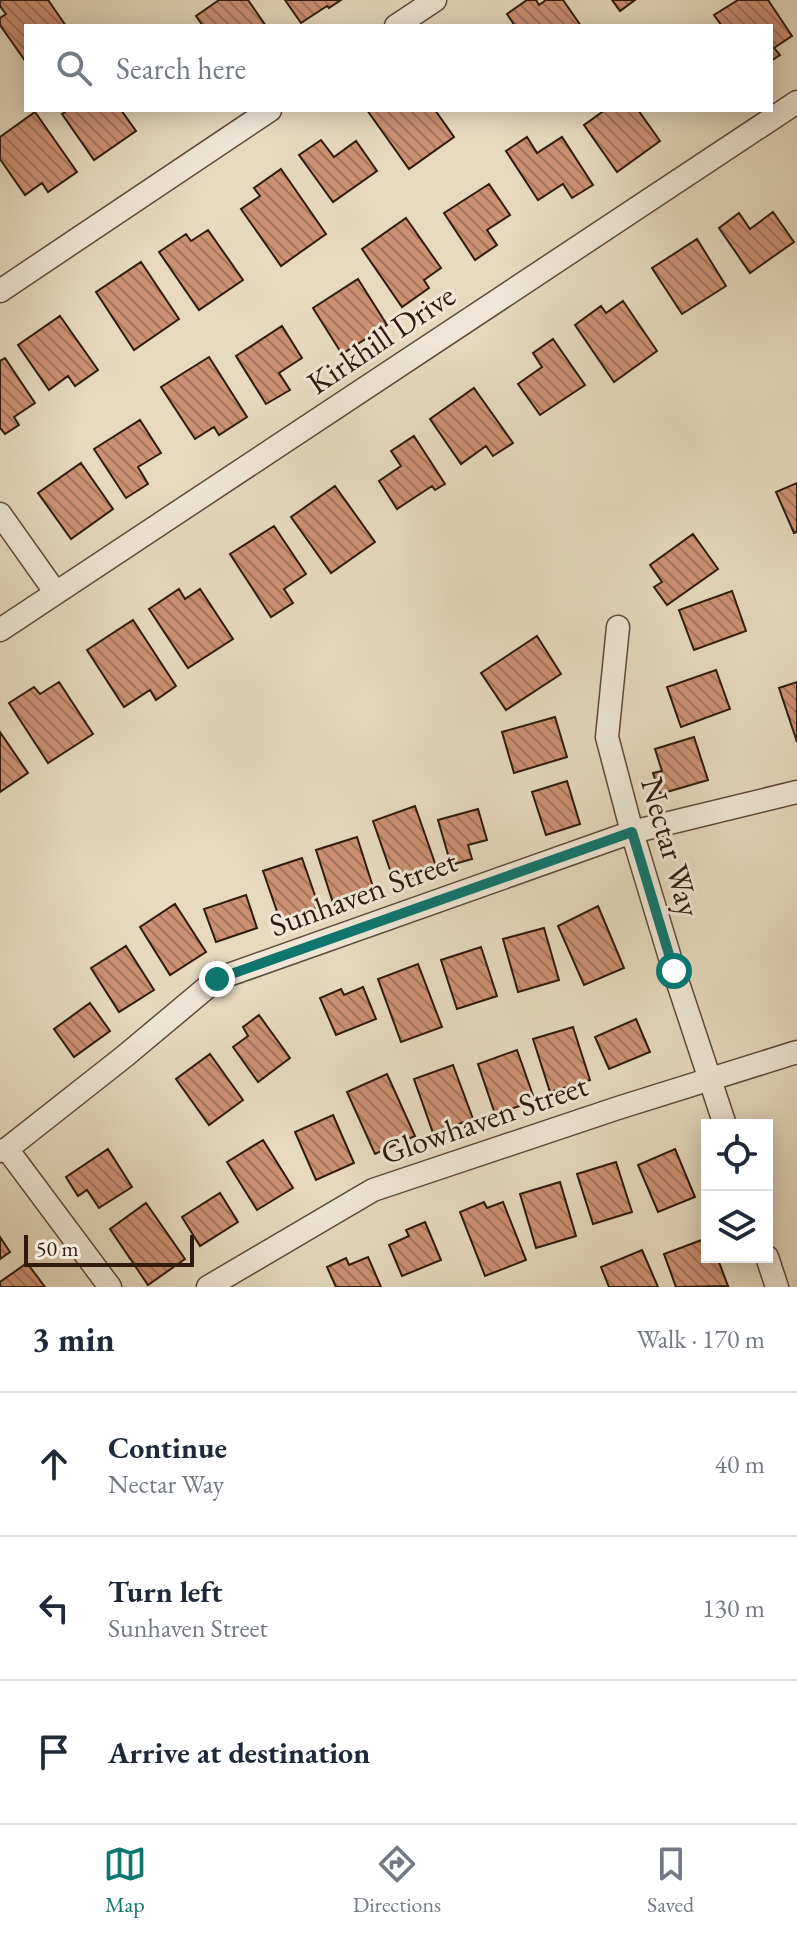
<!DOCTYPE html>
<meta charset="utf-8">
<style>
body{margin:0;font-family:"EB Garamond",serif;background:#f6f6f7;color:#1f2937}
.controls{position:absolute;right:24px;bottom:24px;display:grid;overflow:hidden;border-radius:0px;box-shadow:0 4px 20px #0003}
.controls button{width:72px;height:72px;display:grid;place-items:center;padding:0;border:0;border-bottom:2px solid #e0e1e3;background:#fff;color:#1f2937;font:40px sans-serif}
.scale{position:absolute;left:24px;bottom:20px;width:170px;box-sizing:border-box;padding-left:8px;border:4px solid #301a0d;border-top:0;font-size:22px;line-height:28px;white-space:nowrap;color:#301a0d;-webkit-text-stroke:6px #efe6d5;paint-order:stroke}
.stop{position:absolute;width:24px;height:24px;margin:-18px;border:6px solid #0f766e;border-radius:50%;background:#fff}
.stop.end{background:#0f766e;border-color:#fff;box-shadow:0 2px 8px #0008}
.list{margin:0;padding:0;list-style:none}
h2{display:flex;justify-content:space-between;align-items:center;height:104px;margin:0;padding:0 32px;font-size:34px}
h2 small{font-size:26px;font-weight:400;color:#747a83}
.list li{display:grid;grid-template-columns:52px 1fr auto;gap:24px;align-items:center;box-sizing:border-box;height:144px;padding:0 32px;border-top:2px solid #e0e1e3}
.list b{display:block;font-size:30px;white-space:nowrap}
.list p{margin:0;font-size:26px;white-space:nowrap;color:#747a83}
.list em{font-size:26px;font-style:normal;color:#747a83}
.icon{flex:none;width:44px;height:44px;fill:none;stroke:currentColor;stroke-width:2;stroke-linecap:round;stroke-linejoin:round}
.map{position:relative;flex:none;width:797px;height:1287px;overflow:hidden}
.search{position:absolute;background:#fff;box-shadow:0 4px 20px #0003;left:24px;right:24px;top:24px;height:88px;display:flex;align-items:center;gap:20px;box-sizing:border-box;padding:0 28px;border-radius:0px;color:#747a83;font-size:30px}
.sheet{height:536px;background:#fff}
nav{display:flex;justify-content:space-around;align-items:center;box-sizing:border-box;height:112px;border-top:2px solid #e0e1e3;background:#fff;font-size:22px;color:#747a83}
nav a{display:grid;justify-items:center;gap:4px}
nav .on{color:#0f766e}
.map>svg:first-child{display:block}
</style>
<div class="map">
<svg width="797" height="1287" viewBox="0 0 797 1287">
<defs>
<pattern id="building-back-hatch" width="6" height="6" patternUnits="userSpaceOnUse" patternTransform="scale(2)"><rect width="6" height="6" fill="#cc9173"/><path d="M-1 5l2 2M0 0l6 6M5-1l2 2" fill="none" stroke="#a6765d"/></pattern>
</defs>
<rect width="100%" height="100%" fill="#e6d9be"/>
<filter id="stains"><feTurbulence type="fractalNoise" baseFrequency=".0025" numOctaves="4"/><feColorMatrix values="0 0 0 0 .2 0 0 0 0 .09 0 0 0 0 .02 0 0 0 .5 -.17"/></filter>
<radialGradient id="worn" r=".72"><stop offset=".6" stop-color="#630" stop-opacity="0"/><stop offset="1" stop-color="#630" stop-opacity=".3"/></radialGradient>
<path fill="url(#building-back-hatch)" stroke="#301a0d" stroke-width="2" d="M0,0H48L66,26H26V62L0,25V18L6,14L0,6Z
M219,0H248L266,26H203L196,16Z
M285,0H341L329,8L327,6L301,23Z
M527,0H536L539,5L546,0H563L581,26H515L507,14Z
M612,0H635L620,11Z
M738,0H768L792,36L774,48L780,55L771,61V26H722L714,15Z
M68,110H121L136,131L94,160L62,114Z
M367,110H435L454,137L409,169Z
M605,110H638L660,141L617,172L584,125Z
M35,112L77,172L48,192L42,183L25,195L0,159V137Z
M527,137L537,153L562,137L593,185L572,198L563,184L538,200L506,151Z
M321,140L334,157L356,141L377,171L333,202L299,155Z
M281,169L326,234L281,266L241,209L260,196L254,188Z
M489,184L510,215L487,230L497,245L475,260L444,213Z
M773,212L794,242L750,273L719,228L739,213L750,229Z
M406,218L441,268L424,280L429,288L402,307L362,249Z
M208,230L243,280L199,310L159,252L186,234L191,241Z
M697,239L726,286L682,314L652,268Z
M141,262L179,319L134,350L96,292Z
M358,279L387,325L342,354L313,308Z
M623,301L657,351L614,382L575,325L601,306L606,313Z
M60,316L98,370L75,386L68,376L49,390L18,345Z
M282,326L302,358L279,373L290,390L266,404L236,356Z
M553,339L585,385L540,415L518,384L542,367L533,353Z
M209,357L247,417L219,435L214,427L195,439L161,387Z
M5,358L35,403L14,417L19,425L5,434L0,428V361Z
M474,388L513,443L493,456L486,446L461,464L430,419Z
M140,420L161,453L138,467L148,484L126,498L94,449Z
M414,436L445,484L435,490L432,486L397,509L379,481L401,466L391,451Z
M81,463L113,509L71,539L38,493Z
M797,483V532L794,533L776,492Z
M335,486L375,542L331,573L291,517Z
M274,526L306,574L284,589L293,603L271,617L230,554Z
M693,534L718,569L667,605L654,587L662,582L650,565Z
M179,589L185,599L200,589L233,639L188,668L149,609Z
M732,591L746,631L694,650L679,610Z
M133,620L176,686L156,700L150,690L124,707L87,650Z
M537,636L561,674L506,710L481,673Z
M716,670L730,709L681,727L667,687Z
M59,682L93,734L48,763L9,703L34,687L40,694Z
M797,682V742L779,688Z
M555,717L567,757L514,773L502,732Z
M0,732L28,773L0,792Z
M694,737L708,780L660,794L653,773L662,771L655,749Z
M567,781L580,824L546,835L532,792Z
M415,806L437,869L395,884L373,821Z
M478,809L487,840L468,845L472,859L451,865L438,820Z
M357,837L374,890L333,903L316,850Z
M302,858L319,907L280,920L263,871Z
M246,895L257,928L216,942L204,909Z
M175,904L206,952L170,975L140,927Z
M598,906L624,968L584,985L558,926Z
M544,928L559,980L518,992L503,939Z
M126,946L154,990L119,1012L91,968Z
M481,947L497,996L457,1009L441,960Z
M418,964L442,1027L401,1042L378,979Z
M363,987L376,1019L336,1035L320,998L341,989L344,995Z
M90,1003L110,1031L74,1057L54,1029Z
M259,1015L290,1058L258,1082L233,1047L248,1036L243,1027Z
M636,1019L650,1052L609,1069L595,1037Z
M573,1027L590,1080L550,1092L533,1039Z
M517,1050L535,1101L495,1114L478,1064Z
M210,1054L243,1100L209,1125L176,1079Z
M453,1065L473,1119L433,1133L414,1079Z
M387,1074L415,1136L375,1154L347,1092Z
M333,1115L354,1163L316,1180L295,1132Z
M263,1140L293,1188L257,1210L227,1162Z
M108,1149L132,1187L99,1208L87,1190L78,1196L66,1177Z
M675,1149L695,1197L658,1212L638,1165Z
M616,1162L632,1212L593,1224L577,1174Z
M560,1182L576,1236L536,1248L520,1194Z
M220,1193L238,1222L200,1246L182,1217Z
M484,1202L487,1208L503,1202L526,1260L485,1276L460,1212Z
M146,1203L185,1259L148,1285L110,1229Z
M425,1222L441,1260L402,1276L389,1245L409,1236L406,1230Z
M0,1237L10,1252L0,1259Z
M707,1238V1257H717L728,1286L676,1287L664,1254Z
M642,1250L658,1287H609L601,1267Z
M368,1257L381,1287H336L327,1267L346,1258L349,1265Z
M27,1263L45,1287H0V1282Z"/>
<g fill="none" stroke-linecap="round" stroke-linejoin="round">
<defs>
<path id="street" d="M396,26L435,0
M0,291L270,110
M0,514L56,593
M618,627L607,737L632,832L674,971L725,1125
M0,630L797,102
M7,1149L110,1287
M0,1151L7,1149L125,1056L217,979L632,832L797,792
M767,1257L777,1287
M208,1287L373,1190L618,1108L797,1052"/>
</defs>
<use href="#street" stroke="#5e4a39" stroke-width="25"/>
<use href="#street" stroke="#efe6d5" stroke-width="22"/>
</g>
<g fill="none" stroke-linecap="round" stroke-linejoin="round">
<path stroke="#0f766e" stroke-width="10" d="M217,979L632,832L674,971"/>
</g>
<g text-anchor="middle" stroke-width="6" stroke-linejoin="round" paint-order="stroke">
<g font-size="32" fill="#301a0d" stroke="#efe6d5">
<text transform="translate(381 339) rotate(-34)" y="11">Kirkhill Drive</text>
<text transform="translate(671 847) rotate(74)" y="11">Nectar Way</text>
<text transform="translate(363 893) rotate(-20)" y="11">Sunhaven Street</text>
<text transform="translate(484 1119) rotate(-19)" y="11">Glowhaven Street</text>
</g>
</g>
<rect width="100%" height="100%" filter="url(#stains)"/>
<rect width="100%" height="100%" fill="url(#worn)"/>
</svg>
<div class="controls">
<button><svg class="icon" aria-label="locate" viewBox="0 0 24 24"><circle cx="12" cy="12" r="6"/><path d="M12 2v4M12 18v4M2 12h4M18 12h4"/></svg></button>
<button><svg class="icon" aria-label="layers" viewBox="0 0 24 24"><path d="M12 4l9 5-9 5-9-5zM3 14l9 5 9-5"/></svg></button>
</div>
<div class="scale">50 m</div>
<div class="stop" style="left:674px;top:971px"></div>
<div class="stop end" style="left:217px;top:979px"></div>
<div class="search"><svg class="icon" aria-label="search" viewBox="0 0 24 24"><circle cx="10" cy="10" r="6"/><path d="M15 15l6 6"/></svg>Search here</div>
</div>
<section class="sheet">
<h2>3 min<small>Walk · 170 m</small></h2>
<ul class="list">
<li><svg class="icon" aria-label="ahead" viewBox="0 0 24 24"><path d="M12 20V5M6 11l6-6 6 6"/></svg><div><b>Continue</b><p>Nectar Way</p></div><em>40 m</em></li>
<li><svg class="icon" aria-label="left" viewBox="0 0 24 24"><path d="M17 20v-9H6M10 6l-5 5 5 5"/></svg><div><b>Turn left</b><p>Sunhaven Street</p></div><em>130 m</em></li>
<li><svg class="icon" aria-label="arrive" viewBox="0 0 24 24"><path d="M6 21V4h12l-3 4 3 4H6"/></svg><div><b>Arrive at destination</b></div></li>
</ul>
</section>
<nav>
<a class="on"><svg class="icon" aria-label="map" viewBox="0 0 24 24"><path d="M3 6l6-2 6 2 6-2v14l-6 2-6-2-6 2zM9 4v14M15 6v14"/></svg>Map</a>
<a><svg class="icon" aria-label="directions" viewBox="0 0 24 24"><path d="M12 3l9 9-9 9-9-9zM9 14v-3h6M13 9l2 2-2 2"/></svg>Directions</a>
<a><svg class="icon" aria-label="saved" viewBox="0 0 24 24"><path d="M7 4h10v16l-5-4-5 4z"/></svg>Saved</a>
</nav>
